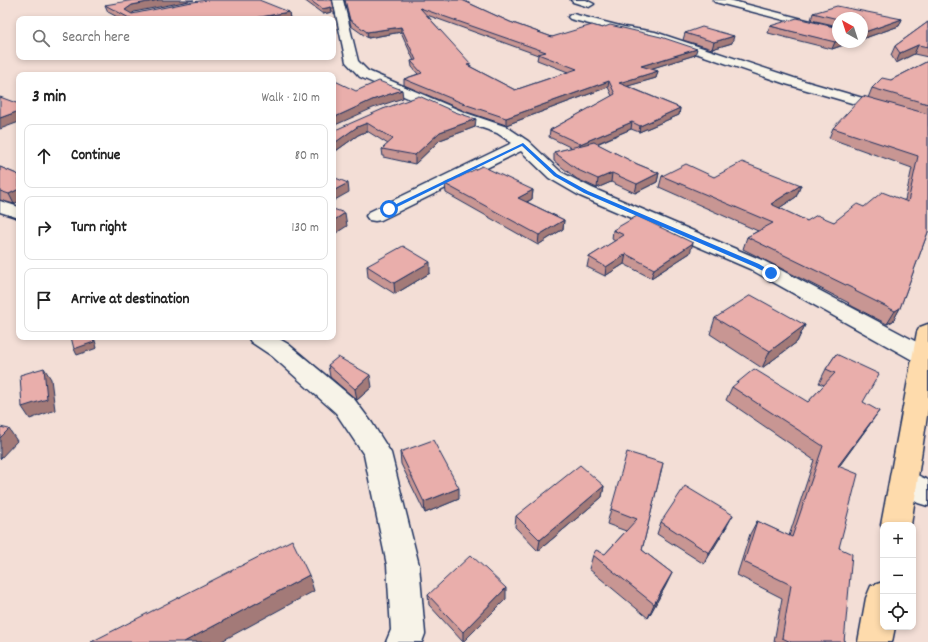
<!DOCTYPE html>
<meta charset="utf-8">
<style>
body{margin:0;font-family:Dekko,sans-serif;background:#f2f2f2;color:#222}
.controls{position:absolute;right:12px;bottom:12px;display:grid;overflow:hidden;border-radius:8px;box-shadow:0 2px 6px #0003}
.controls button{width:36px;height:36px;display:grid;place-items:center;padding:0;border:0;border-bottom:1px solid #e0e0e0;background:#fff;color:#222;font:20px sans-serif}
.compass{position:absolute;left:832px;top:12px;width:36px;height:36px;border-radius:50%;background:#fff;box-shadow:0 2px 6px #0003;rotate:321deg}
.stop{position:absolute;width:12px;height:12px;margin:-9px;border:3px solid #1a73e8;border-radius:50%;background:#fff}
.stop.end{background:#1a73e8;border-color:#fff;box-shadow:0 1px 4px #0008}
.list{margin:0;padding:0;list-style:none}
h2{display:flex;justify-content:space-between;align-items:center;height:52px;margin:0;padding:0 16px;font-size:17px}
h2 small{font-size:13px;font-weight:400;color:#767676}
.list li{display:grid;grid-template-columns:26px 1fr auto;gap:12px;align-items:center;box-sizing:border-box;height:64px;margin:0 8px 8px;padding:0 8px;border:1px solid #e0e0e0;border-radius:8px}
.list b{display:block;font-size:15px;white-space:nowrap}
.list em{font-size:13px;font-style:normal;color:#767676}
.icon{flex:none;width:22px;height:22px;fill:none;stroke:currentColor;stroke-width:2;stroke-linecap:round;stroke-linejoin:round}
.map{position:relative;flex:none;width:928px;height:642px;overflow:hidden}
.search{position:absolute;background:#fff;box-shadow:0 2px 6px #0003;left:16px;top:16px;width:320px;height:44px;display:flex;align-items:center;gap:10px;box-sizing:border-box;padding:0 14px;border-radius:8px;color:#767676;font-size:15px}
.panel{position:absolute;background:#fff;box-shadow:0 2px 6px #0003;left:16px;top:72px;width:320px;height:268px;border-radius:8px}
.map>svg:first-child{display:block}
</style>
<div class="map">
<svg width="928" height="642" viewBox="0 0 928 642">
<rect width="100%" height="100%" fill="#f3ded6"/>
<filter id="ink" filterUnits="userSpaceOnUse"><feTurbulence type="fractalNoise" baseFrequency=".025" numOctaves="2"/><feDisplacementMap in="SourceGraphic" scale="8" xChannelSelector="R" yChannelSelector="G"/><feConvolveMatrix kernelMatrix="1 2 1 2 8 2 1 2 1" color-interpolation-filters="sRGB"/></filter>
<g filter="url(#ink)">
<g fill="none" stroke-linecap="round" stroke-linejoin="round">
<defs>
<path id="street" d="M333,0H343L358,61L368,71L466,113L507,127L528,141L561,172L592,188L764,261L928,348V363L924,364L916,362L750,269L580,196L549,178L521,151L381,220L375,221L369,220L366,216L369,212L512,143L497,133L456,119L360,77L346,62Z
M571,0H586L594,4L589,7L573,2Z
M713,0H729L838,28V34L715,2Z
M573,14L624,27L655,32L794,78L928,117V125L786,84L649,37L624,33L570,19L568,17L570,15Z
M0,201L19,207V218L0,212Z
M248,337H276L288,344L354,399L372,423L391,453L419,565L425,634L422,642H386L391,630L387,565L364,455L336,413L272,356L251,342Z"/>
<path id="secondary" d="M904,469L928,480V506L918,503L894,489L890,481L894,473Z"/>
<path id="highway" d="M928,324V409L911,525H883V530L881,525L917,332L920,327Z
M883,582V627H895L892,642H858L866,598L871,586Z"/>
</defs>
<use href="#street" stroke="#1b2f5e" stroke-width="3"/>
<use href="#secondary" stroke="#1b2f5e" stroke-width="3"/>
<use href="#highway" stroke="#1b2f5e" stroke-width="3"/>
<use href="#street" fill="#f7f3e8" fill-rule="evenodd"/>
<use href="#secondary" fill="#f7f3e8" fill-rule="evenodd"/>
<use href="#highway" fill="#fedbac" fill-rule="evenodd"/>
</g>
<path fill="#c89693" stroke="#1b2f5e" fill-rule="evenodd" d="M304,0H332L335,14L332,12L323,14Z
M344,0H462L510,22L552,37L602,28L695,55L649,69L658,71L656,78L627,86L680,108L679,115L639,132L631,129L597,144L637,164L659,173L657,182L635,193L611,182L597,188L577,179L554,161V152L572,148L549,137L550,130L612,96L608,87L506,125L467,112L404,85V79L418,74L412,67L411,61H414L401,32L368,38L351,26ZM427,15L538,55L537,60L568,72L515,90L471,67Z
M105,5L134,12L131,13L132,14L289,12L290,19H121L108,12Z
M813,13L902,19L899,26L862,39V18H838V26L811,20Z
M928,22V57L914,54L896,63L891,55L895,46Z
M770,26L838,42H852L832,49L768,33Z
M685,33L732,43L712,49L683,40Z
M928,61V232L900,308L893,321L887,324L848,304L849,303L743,249L747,237L758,231L659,187L662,176L714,177L801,185L796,197L779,208L807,221L834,222L864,207L905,200L912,168L829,138L833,128L868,98L872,88L891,80Z
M383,109L475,127L440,140L415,164L383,157L382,149L388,144L367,131L358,135L333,153Z
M0,167L19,175V201L14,204L0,200Z
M445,184L533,190L532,199L527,202L564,220L563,229L538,245L446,193Z
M613,230L690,253L651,278L624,264L605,276L587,267L589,257L615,241L612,239Z
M367,266L430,273L395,294L368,277Z
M715,318L805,325L797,342L762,368L710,334Z
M836,354L863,402L870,424L839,466V548L844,642H774L782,598L737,575L750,534L757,521L789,536L814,460L726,400L732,387L808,402L824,385L819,383L826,369Z
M328,365L372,387L357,400L330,377Z
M400,452L459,499L425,513L401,464Z
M663,463L642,550L672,573L665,587L648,618L589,569L593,555L605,554L626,531L607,524L611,509Z
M604,486L602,497L538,551L515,527L516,516Z
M661,522L727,526L704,564L657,534Z
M428,595L506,599L463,642L429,605Z"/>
<path fill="#a37a78" stroke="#1b2f5e" d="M158,0H194L134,12L128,17L125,10L132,5Z
M331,7L332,12L323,14L322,9Z
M289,12L290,19H249Z
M902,19L899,26L862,39V33Z
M401,27V32L368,38L367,32Z
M734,36L732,43L712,49L714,42Z
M838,41V42H852L832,49L835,42Z
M918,45L914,54L896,63L900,53Z
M697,49L695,55L640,72L641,66Z
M658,71L656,78L618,89L619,83Z
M609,81L608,87L506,125V118Z
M402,90L403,98L373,108L333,126V118L372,100Z
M680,108L679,115L639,132L640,126Z
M19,111V122L0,129V118Z
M476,119L475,127L440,140L415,164V155L440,132Z
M632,122L631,129L579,151L580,144Z
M367,123V131L358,135L333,153V144L357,127Z
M612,173L611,182L597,188L598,179Z
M659,173L657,182L635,193L637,184Z
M348,183L349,192L333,201V191Z
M801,185L796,197L767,216L771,204Z
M19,189V201L14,204L9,194Z
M533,190L532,199L517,207L518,198Z
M345,213L347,226L333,235V221Z
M564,220L563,229L538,245L539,235Z
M693,243L690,253L651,278L654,269Z
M626,254L624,264L605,276L606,267Z
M430,262V273L395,294L394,283Z
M900,308L893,321L887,324L895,311Z
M805,325L797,342L762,368L770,351Z
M46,337H55L47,339Z
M93,337H94L97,348L77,355L74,349Z
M44,368L51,379L55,410L30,419L22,407Z
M370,375L372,387L357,400L355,389Z
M879,411L870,424L830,479L838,466Z
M9,429L17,441L0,459V438Z
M604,486L602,497L538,551L540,540Z
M459,488V499L425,513L424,502Z
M733,515L727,526L704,564L709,553Z
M672,573L665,587L648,618L654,604Z
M309,575L314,591L220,642H184Z
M506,588V599L463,642V632Z"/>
<path fill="#e9aeab" stroke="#1b2f5e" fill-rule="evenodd" d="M134,0H158L132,5L125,10L132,14L186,3L207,0H259L289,12L249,19H131L105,5Z
M310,0H332L334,9L331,7L322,9Z
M345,0H462L510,22L552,37L592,25L602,28L610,25L661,37L697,49L641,66L658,71L619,83L680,108L640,126L632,122L580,144L550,130L615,94L609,81L506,118L467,105L404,79L422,73L411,61L416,60L401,27L367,32L350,20ZM420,8L546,52L538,54L577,69L515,90L467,65L471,64Z
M837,6L902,19L862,33V18H838V19L813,13Z
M797,18L838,28V41L835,42L770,26Z
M928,22V47L918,45L900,53L895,46Z
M702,27L734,36L714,42L685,33Z
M928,61V104L872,88L882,78L891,80Z
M333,80L356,91L379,81L402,90L372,100L333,118Z
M419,96L455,112L476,119L440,132L415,155L382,149L393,139L367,123L357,127L333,144V131L383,109Z
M863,96L928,114V232L900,308L895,311L855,291L856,290L747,237L773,223L662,176L686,164L714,177L742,162L801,185L771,204L807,221L817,215L834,222L857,204L864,207L882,192L908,202L918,156L833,128Z
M0,97L19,104V111L0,118Z
M594,142L637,164L659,173L637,184L612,173L598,179L578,170L554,152Z
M482,166L533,190L518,198L564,220L539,235L445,184Z
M0,167L19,175V189L9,194L0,191Z
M333,177L348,183L333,191Z
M333,209L345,213L333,221Z
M637,216L693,243L654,269L626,254L606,267L589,257L624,235L613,230Z
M403,246L430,262L394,283L367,266Z
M751,295L805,325L770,351L715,318Z
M71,337H93L94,342L74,349Z
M836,354L879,374L863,402L879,411L838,466L858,474L839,548L852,554L844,642H791L782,638L791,585L744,562L757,521L792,537L823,446L732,387L754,369L808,402L835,373L826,369Z
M338,357L370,375L355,389L328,365Z
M44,368L47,399L22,407L20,375Z
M0,427L9,429L0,438Z
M433,440L459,488L424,502L400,452Z
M627,452L663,463L642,550L672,573L654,604L593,555L596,550L605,554L637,519L611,509Z
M580,465L604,486L540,540L516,516Z
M685,486L733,515L709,553L661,522Z
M292,540L309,575L184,642H91Z
M471,555L506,588L463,632L428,595Z"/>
</g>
<path fill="#1a73e8" d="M523,143L557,174L588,191L759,264L774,273L769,274L755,267L584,193L554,176L522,146L391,210L386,209Z"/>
</svg>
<div class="controls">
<button>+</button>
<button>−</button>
<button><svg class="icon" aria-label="locate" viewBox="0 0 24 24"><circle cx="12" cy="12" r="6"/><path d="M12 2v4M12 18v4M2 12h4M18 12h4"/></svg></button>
</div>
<svg class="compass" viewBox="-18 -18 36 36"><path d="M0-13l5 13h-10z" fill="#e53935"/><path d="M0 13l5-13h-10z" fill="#767676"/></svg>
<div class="stop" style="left:389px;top:209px"></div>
<div class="stop end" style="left:771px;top:273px"></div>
<div class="search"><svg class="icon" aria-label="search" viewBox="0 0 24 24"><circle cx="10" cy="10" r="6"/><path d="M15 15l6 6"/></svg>Search here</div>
<section class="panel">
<h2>3 min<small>Walk · 210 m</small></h2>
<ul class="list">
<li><svg class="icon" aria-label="ahead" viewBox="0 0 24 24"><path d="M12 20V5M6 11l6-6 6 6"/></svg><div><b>Continue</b></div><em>80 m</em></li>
<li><svg class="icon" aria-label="right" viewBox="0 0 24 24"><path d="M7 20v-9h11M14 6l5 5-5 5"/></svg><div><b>Turn right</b></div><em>130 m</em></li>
<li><svg class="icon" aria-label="arrive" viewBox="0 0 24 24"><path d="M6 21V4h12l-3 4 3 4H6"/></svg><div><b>Arrive at destination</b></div></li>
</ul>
</section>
</div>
